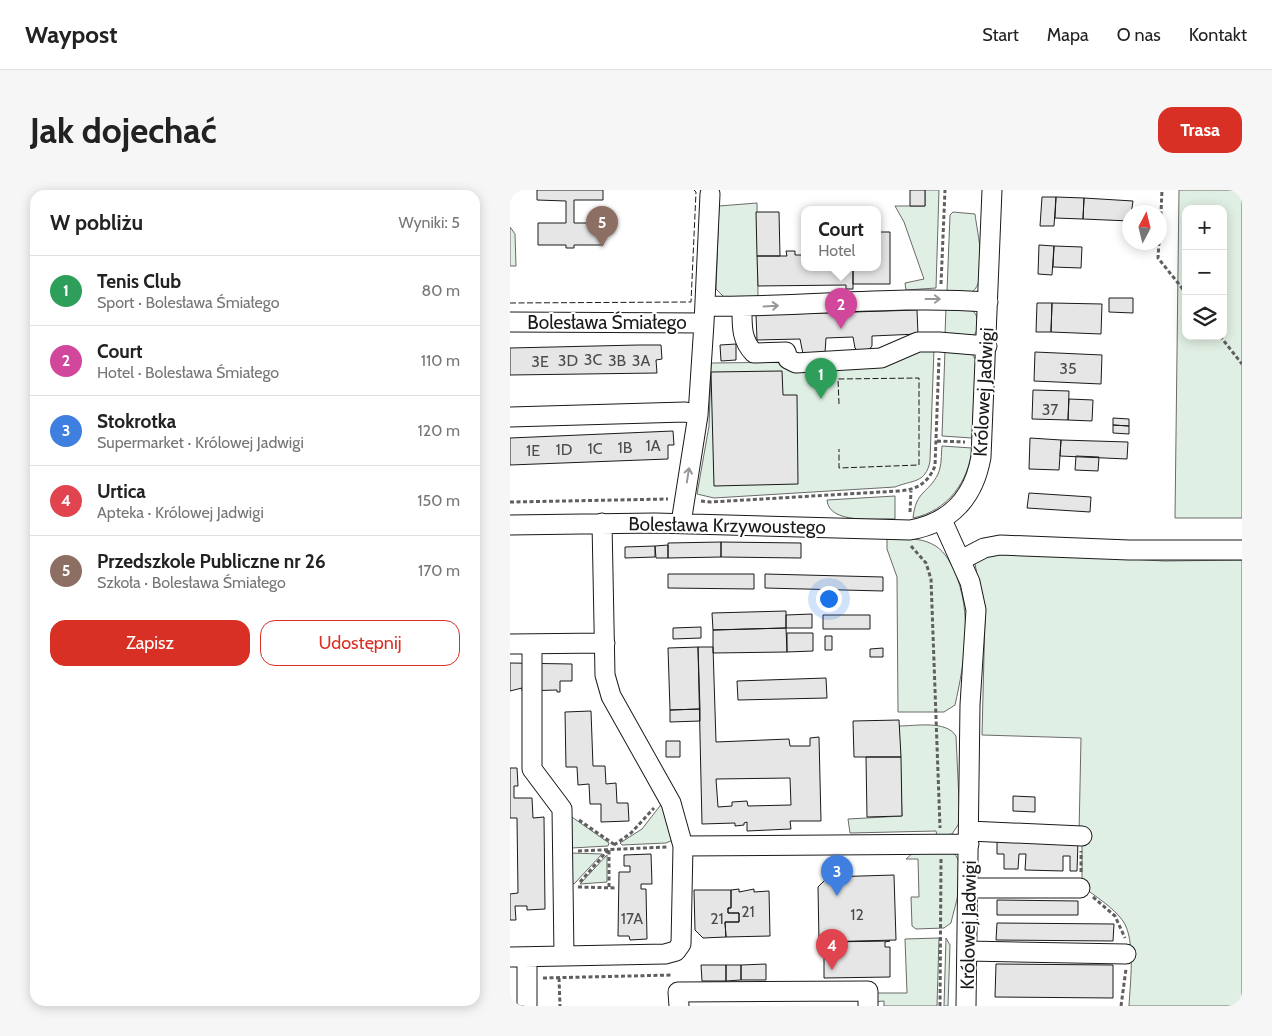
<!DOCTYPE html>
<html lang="pl">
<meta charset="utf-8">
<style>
body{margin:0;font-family:Cabin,sans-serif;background:#f6f6f6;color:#222}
.controls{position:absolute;right:15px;top:15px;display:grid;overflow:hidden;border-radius:10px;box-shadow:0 2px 12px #0003}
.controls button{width:45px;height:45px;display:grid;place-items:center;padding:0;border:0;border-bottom:1px solid #e0e0e0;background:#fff;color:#222;font:25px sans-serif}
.compass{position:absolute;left:612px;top:15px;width:45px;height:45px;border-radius:50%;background:#fff;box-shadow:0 2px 12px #0003;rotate:7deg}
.you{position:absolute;left:318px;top:408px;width:18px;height:18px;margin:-12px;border:4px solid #fff;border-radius:50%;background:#1a73e8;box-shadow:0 0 0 8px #1a73e833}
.badge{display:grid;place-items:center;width:32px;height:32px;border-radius:50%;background:#d93025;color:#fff;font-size:16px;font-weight:700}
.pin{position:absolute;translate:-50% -41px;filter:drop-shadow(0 1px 2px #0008)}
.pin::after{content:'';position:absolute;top:26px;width:18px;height:15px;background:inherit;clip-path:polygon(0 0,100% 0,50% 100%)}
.popup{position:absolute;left:291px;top:16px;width:80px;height:65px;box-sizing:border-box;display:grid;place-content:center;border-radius:10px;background:#fff;filter:drop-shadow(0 1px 4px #0005);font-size:16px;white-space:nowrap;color:#767676}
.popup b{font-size:19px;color:#222}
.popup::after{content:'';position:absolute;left:50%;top:100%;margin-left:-10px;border:10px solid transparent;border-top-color:#fff}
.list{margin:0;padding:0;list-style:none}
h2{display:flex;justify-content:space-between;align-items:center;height:65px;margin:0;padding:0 20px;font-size:21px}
h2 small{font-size:16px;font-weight:400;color:#767676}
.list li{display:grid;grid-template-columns:32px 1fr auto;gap:15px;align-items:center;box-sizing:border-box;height:70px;padding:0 20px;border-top:1px solid #e0e0e0}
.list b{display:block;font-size:19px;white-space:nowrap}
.list p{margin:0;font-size:16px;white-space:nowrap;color:#767676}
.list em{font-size:16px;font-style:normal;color:#767676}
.actions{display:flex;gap:10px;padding:15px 20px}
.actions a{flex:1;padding:11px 0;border:1px solid #d93025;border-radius:15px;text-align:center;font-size:18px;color:#d93025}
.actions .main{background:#d93025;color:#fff}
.icon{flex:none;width:28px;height:28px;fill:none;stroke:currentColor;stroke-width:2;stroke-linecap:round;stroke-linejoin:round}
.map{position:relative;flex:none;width:732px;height:816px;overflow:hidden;border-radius:15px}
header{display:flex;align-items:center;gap:30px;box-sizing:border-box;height:70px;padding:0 25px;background:#fff;border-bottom:1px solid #e0e0e0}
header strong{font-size:24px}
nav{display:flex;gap:28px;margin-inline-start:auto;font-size:18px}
.intro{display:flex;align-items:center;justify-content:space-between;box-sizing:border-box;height:120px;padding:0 30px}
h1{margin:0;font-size:35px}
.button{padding:12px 22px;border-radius:15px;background:#d93025;color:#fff;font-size:18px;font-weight:700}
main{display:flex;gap:30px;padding:0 30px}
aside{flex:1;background:#fff;border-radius:15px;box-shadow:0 2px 12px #0003}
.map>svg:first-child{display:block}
</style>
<header>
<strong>Waypost</strong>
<nav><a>Start</a><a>Mapa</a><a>O nas</a><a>Kontakt</a></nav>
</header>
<div class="intro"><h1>Jak dojechać</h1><a class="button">Trasa</a></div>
<main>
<aside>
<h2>W pobliżu<small>Wyniki: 5</small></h2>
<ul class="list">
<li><span class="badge" style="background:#2e9e5b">1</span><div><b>Tenis Club</b><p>Sport · Bolesława Śmiałego</p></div><em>80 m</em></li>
<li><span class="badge" style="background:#d1479c">2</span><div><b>Court</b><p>Hotel · Bolesława Śmiałego</p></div><em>110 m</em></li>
<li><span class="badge" style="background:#3f7fe0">3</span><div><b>Stokrotka</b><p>Supermarket · Królowej Jadwigi</p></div><em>120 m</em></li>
<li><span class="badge" style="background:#e0444e">4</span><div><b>Urtica</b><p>Apteka · Królowej Jadwigi</p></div><em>150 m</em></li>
<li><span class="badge" style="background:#8d6e63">5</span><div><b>Przedszkole Publiczne nr 26</b><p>Szkoła · Bolesława Śmiałego</p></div><em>170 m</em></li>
</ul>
<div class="actions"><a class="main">Zapisz</a><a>Udostępnij</a></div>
</aside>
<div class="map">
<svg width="732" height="816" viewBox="0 0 732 816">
<rect width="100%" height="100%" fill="#fff"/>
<path fill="#e0efe3" stroke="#6a6a6a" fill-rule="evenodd" d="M415,0H429L426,98L396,100L395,93L414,89L394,32L385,16H415Z
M669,0H732V328H665ZM676,19H713V146H676Z
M247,13L248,108H215L206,99L209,16Z
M443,22L465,24C467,42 479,90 462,102L437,101L440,25Z
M0,37L5,44L6,76H0Z
M436,117L463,121C470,128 470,139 463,146L435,145Z
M402,158H424L420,271C416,294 401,290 385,297L204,308L187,304L199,236L201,173L381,171Z
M435,159L462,164L466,170L462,248L432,246Z
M432,256L462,258C459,291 438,321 403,328C406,300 418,304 428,284C432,275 431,265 432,256Z
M385,306V329C366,328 319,335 317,310Z
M377,349C392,349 409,347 422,354C433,359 439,370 444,380C463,423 455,470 445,515L434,522H388L387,387L377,359Z
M480,361L654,371L732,370V816H619C620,794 626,750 613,731C603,717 586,707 572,696V645L569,644L571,548L472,545L475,425L465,374Z
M389,536C406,536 436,530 446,546L450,632L442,644L427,646L426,641L340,643L338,629L392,626Z
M153,612L163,650L156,653L112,655L110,653L132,639Z
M59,625L99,653L98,656L61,658Z
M404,662H443C459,678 445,714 441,733L434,738L406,739L402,736L401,707H409L408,669H396Z
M61,663L92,664L64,694L60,691Z
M97,665V692L70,694L96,666Z
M429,748L427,816H374V811L362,812L366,803H397L395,749Z
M436,748L440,755L438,816H434Z"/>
<path fill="#e6e6e6" stroke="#1a1a1a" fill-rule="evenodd" d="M27,0H93V10H64V33H93V55H64V58H56V55H28V33H56V11L27,10Z
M415,0V16H400V0Z
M532,7H546L544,36H530Z
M546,7L574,8L573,29L545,28Z
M574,8L623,11L620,31L573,29Z
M246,22H269L270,66H247Z
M367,42H380V94H343V78H367Z
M529,55L544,56L542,85L528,84Z
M544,56L572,57L571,78L543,77Z
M276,61H285V65H295V78H343V99H336V95L248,96L247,66H277Z
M599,108H623V123L599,122Z
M527,113H542L541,142H526Z
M542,113L592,114L591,144L541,142Z
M407,120L408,144L362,146V156L358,161H348L345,158L343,147L316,148L315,163L293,164L290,149L247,150L246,125Z
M226,154V170L211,171L210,155Z
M128,155H151L152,169L146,170L147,183L0,185V158Z
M525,162L592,165L591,194L524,191Z
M272,181L273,205H287L288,294L204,296L201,182Z
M523,200L559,201L558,230L522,229Z
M559,209L583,210L582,231L558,230Z
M603,228L619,229V236L603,235Z
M603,235L619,236V244L603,243Z
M163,241L164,255H158V269L0,275V248Z
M520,248L551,250L549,280L519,279Z
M551,250L618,252L617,269L550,266Z
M566,266L589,267L588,281L565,280Z
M519,303L581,307L580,322L517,318Z
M211,352L291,353V368L211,367Z
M211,352V367L158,368V353Z
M158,355V368H146L145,356Z
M145,356V367L115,368V357Z
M158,384H244V399L158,398Z
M255,384L373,387V401L255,398Z
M276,421V438L203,440L202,423Z
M302,424V438H276V425Z
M313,425H360V439H313Z
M191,437V448L163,449V438Z
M276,438L277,462L203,463V440Z
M277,443H303V461L277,462Z
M315,446H322V460H315Z
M188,457H203L206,552L279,549L280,556H300V548L309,547L311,631H280L281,639L237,641V632L234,633V635L225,636V633L192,634ZM280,588L281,615L238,616L237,611L222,612V616L208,617L206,589Z
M188,457L190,519L160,520L158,458Z
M373,458V467H360V459Z
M0,473L62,474V491H50V502H47V500L12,501V498L0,501Z
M316,488L317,508L228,510L227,491Z
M190,519V531L160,532V520Z
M81,521L83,576H95L96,594L106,593L107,613H118L119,631L91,632V614H80L79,594L68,595L67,577H56L55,522Z
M389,530L391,567H344L343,531Z
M156,551H170V567H156Z
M356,567H391L392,626L357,627Z
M0,578H7L8,596H4V608H22L23,628L34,627L35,719L17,720V716H5L6,730H0V704L8,703L7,628H0Z
M503,606L525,607V622L503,621Z
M487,649L568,651L567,681H560V666H553V681L515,680L516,664H509L508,679H494V664H487Z
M141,664L142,694H131V699H136L137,749L120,750L119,746H108L109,682H120V676H114V665Z
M384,685L386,750L309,752L308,697L318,687Z
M229,699V702L244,699V702L259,701L260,746L216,747L215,732H229V723H218V718H221V700Z
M184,700H221V718H218V723H229V732H215L216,747L193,748L185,740Z
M487,710L568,711V725H487Z
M487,733L604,734L603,751L486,750Z
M380,751L375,752V757H380V787L314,788V759H317V752Z
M256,774V790H231V775Z
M486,774L603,775V808L485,807Z
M191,775H216V791H192Z
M216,775H231V790L216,791Z"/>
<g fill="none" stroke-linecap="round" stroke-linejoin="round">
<defs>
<path id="minor" d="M195,116C289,118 383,105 478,112
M232,117C232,135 231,150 244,163L276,162L278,169L286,173L371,168L408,152H429L477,156
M0,132L194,133L200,4
M0,227L175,222L188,225
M432,330L460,392L466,420L460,515L456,816
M171,333L188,225L194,133
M0,335L145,333L400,340C441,333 464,307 471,267L482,0
M451,370L474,358L490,355L619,360H732
M0,454L95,453
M459,641L572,646
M173,656L459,654
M458,698H570
M457,761L616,764
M54,766L155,764L166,761L171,754L173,656L161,613L101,506L95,485L92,333
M0,767L54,766L52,619L22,579V454
M17,767V816
M169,816L168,802L358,801V816"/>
</defs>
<use href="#minor" stroke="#1a1a1a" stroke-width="21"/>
<path stroke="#5f5f5f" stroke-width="3" stroke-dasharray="4 2.5" stroke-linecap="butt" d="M650,45L652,0
M649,52L648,68L676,103
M431,94L435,0
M710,146L732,174
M427,251L455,252
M191,311L201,312L388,301C407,300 418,293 425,276L429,168
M0,312L158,309
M400,322L401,301
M401,356L416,373L421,389L430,638
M69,630L105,655
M104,655L121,643L144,618
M68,661L157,657
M571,682V661
M70,692L99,659
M68,697L107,698
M99,697V659
M583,707L605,726L615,748
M33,788L162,785
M49,788L50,816
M430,816L431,669
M611,816L616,779"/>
<use href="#minor" stroke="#fff" stroke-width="19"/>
<path stroke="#1a1a1a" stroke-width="1" stroke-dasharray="6 2.5" stroke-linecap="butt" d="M0,113L181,112L186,2L184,0
M329,214L328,189L409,188V275L329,278V259"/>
</g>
<defs><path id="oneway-shaft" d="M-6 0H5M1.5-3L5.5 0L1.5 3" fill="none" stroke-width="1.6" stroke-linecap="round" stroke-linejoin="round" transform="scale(1.25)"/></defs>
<g stroke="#989898">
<use href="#oneway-shaft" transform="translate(423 109)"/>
<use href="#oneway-shaft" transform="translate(261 116) rotate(-3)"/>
<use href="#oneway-shaft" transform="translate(178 285) rotate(-81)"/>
</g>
<g text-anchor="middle" stroke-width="4" stroke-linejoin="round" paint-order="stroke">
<g font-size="16" fill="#4d4d4d">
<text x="83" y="175">3C</text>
<text x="58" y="176">3D</text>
<text x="107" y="176">3B</text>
<text x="131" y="176">3A</text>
<text x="30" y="177">3E</text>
<text x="558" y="184">35</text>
<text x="540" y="225">37</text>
<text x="143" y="261">1A</text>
<text x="115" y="263">1B</text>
<text x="85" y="264">1C</text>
<text x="54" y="265">1D</text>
<text x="23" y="266">1E</text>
<text x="238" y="727">21</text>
<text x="347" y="730">12</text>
<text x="122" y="734">17A</text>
<text x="207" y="734">21</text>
</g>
<g font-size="19" fill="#1a1a1a" stroke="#fff">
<text x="97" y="139">Bolesława Śmiałego</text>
<text transform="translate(473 202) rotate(-87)" y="7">Królowej Jadwigi</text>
<text transform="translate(217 335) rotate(1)" y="7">Bolesława Krzywoustego</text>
<text transform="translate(458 735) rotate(-89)" y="7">Królowej Jadwigi</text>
</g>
</g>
</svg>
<div class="controls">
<button>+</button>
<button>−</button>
<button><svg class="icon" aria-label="layers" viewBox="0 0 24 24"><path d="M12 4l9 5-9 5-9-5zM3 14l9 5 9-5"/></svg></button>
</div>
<svg class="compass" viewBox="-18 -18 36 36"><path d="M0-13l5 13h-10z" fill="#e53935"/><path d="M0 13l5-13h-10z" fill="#767676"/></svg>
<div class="you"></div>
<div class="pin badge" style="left:311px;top:209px;background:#2e9e5b">1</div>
<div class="pin badge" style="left:331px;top:139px;background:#d1479c">2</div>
<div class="popup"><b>Court</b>Hotel</div>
<div class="pin badge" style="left:327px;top:706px;background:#3f7fe0">3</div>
<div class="pin badge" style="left:322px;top:780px;background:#e0444e">4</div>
<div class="pin badge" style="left:92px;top:57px;background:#8d6e63">5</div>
</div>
</main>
